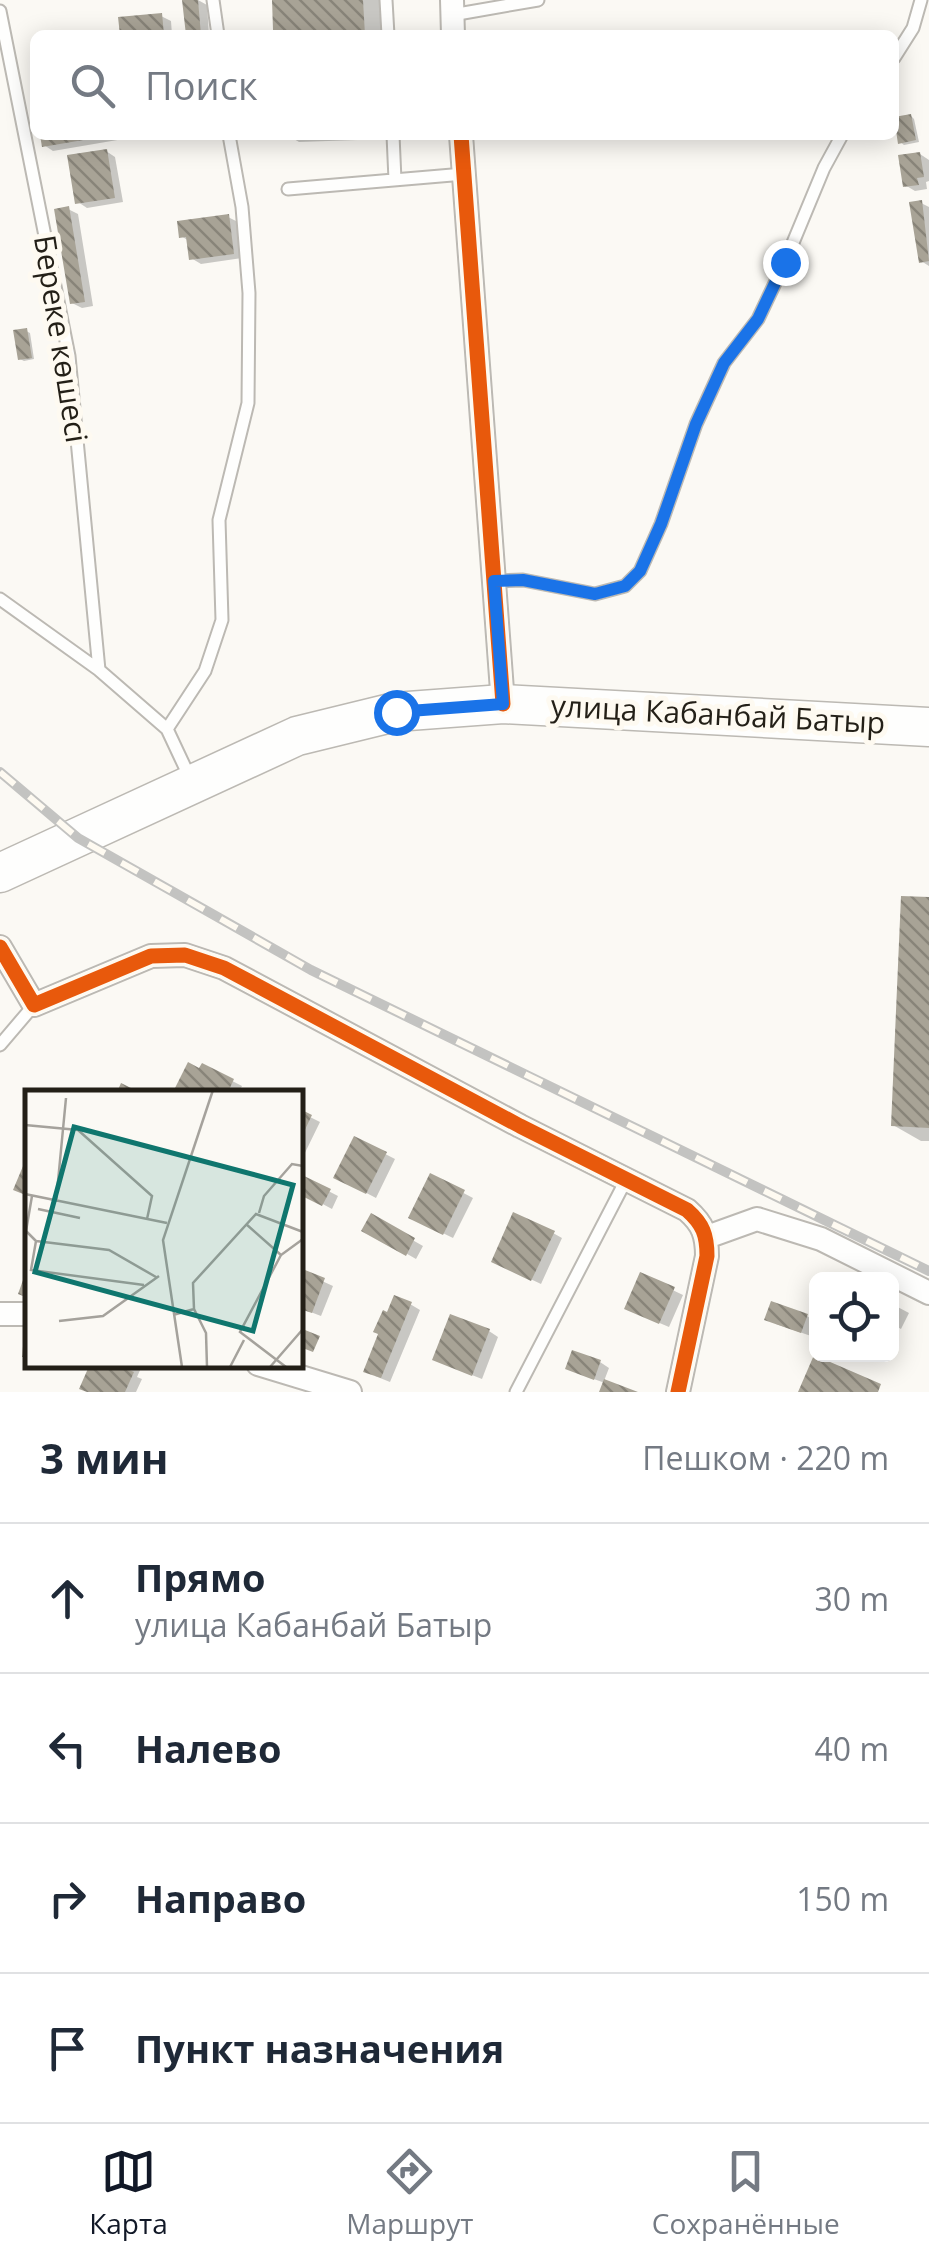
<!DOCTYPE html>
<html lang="ru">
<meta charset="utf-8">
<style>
body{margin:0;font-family:"Open Sans",sans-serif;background:#f6f6f7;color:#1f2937}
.controls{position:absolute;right:30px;bottom:30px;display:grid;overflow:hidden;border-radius:15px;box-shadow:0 5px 25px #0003}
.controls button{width:90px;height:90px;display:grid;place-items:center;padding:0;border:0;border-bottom:2px solid #e0e1e3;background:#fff;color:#1f2937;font:50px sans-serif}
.stop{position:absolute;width:30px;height:30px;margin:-22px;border:8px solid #1a73e8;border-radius:50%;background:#fff}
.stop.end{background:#1a73e8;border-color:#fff;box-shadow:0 2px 10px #0008}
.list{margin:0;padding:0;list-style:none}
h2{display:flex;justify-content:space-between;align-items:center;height:130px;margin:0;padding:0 40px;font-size:42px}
h2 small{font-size:32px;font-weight:400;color:#747a83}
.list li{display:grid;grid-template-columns:65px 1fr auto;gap:30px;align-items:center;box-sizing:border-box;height:150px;padding:0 40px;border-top:2px solid #e0e1e3}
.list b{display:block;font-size:38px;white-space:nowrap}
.list p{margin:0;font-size:32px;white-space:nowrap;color:#747a83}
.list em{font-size:32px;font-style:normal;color:#747a83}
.icon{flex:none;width:55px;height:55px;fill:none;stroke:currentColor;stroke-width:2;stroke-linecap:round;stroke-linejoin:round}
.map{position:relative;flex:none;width:929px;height:1392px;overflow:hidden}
.search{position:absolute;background:#fff;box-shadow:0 5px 25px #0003;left:30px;right:30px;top:30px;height:110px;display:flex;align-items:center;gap:25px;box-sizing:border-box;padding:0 35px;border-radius:15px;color:#747a83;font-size:38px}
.sheet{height:730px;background:#fff}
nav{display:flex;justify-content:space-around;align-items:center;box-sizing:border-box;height:140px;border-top:2px solid #e0e1e3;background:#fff;font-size:28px;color:#747a83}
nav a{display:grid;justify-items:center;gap:5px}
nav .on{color:#111827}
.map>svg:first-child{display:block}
</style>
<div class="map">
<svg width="929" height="1392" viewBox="0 0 929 1392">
<defs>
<pattern id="building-back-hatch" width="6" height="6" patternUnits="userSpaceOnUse" patternTransform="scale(2.5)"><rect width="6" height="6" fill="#a8a396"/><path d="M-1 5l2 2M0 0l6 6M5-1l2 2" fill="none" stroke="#888479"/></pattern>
</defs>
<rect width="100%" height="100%" fill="#fbf9f4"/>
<path fill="#0003" d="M198,0L207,5L209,35H188L185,1Z
M275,0H381L383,35H259L276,33Z
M161,16L171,21L172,35H122Z
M911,116L914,119L919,142L904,145L900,142Z
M42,135H135V137L53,151L44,145Z
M287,135H387V139L299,142Z
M106,151L115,157L123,202L87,208L78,202Z
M920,154L929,160V181L926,182L927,189L915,191L905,185Z
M921,203L929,207V266L921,261Z
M68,209L78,214L93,306L82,308L72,303Z
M228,217L238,222L242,258L201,264L191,258L189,241L181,236Z
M26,331L30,333L34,359L24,361L20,359Z
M929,900V1141H921L893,1125Z
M203,1066L242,1086L239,1092H180Z
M300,1112L320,1122L300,1163Z
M356,1139L395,1159L376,1198L336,1177Z
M431,1176L473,1198L453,1238L420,1222Z
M303,1178L338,1196L332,1209L300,1192Z
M372,1217L423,1246L416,1259L365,1230Z
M553,1233L562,1238L541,1284L503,1266Z
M300,1271L333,1286L321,1316L300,1308Z
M641,1275L683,1295L669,1327L636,1313Z
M410,1304L420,1310L390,1382L375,1376L389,1315Z
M892,1304L909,1313L901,1329L892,1324Z
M807,1316L816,1322L811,1336L776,1324Z
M489,1331L498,1337L482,1379L444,1364Z
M600,1362L609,1368L604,1381L632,1392H601L605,1383L577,1373Z
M119,1364L141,1368L137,1377L142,1379L136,1392H90Z"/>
<path fill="url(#building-back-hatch)" d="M182,0H198L201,35H186Z
M272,0H363L365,35H256V31L273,30Z
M162,13L164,35H120L118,17Z
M911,114L916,140L898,144L894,117Z
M40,135H101V137L42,147Z
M107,149L115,198L75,204L67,155Z
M920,152L924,177L917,178L919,185L903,187L898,155Z
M922,200L929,261L919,263L909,202Z
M69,206L85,302L70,304L54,209Z
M229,214L234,254L189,260L186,237L179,238L177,221Z
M27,328L32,358L18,360L13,330Z
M901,896L929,897V1128L891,1126Z
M188,1062L199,1068L202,1063L234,1079L228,1092H173Z
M121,1083L139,1092H117Z
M300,1109L312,1115L300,1140Z
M354,1136L387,1152L366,1194L333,1178Z
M28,1154V1196L13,1190Z
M430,1173L465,1190L443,1235L408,1218Z
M302,1175L331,1189L322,1206L300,1195Z
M513,1212L555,1231L531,1281L491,1262Z
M371,1213L415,1238L406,1256L361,1231Z
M300,1268L325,1278L312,1313L300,1309Z
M27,1269H28V1298L18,1294Z
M640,1272L675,1287L659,1324L624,1309Z
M394,1295L412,1302L381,1378L363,1372L378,1334L373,1332L383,1310L387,1312Z
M771,1301L808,1314L801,1333L764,1320Z
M450,1314L490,1329L472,1376L432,1360Z
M305,1330L320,1336L313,1352L300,1347V1334L303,1335Z
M24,1335H28V1357H22Z
M572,1350L601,1360L594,1380L565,1369Z
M814,1355L881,1384L878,1392H798Z
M90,1364H131L129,1370L134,1372L125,1392H87L79,1389Z
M604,1379L638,1392H599Z"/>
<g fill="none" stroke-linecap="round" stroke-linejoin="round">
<defs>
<path id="service" d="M213,0L218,35
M386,0L388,35
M0,11L69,356L99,670
M452,15L538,0
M894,58L913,28L921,0
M393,135L395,180
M288,189L464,174
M494,581L523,580L595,594L625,586L640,571L661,524L696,424L724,363L758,319L785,262L824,168L842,135
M0,599L99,670L167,729L190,778
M167,729L205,671L222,620L219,520L248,403L249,293L242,207L229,135
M0,1045L34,1005
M516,1392L626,1180"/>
<path id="minor" d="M452,0L453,35
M461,135L503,704
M0,947L34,1005L151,956L185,955L224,968L520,1126L687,1210C703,1224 707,1235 707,1256L678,1392
M707,1237L757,1219L821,1239L929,1293
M0,1314H28
M258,1364L350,1392"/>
<path id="primary" d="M0,873L297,736L395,712L503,704L929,727"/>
</defs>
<use href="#service" stroke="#bcb9b3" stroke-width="15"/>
<use href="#minor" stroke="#bcb9b3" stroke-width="26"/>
<use href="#primary" stroke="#bcb9b3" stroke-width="41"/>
<use href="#service" stroke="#fefefd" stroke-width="11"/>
<use href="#minor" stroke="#fefefd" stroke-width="22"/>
<use href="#primary" stroke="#fefefd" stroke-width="38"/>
<defs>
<path id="rail" d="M0,772L78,838L311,970L929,1271"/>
</defs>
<use href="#rail" stroke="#c3c3c1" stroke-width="10"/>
<use href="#rail" stroke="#fefaf1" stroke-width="6" stroke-dasharray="19" stroke-linecap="butt"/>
<defs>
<path id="cycleway" d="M461,135L503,704
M0,947L34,1005L151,956L185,955L224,968L520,1126L687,1210C703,1224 707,1235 707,1256L678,1392"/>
</defs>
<use href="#cycleway" stroke="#fefaf1" stroke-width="21"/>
<use href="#cycleway" stroke="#e8590c" stroke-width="15"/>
</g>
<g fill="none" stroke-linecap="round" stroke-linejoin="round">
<path stroke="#1a73e8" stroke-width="12" d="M396,712L503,704L494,581L523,580L595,594L625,586L640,571L661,524L696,424L724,363L758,319L785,262"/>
</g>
<g text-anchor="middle" stroke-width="10" stroke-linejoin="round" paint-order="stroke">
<g font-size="30" fill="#231f17" stroke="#fefaf1">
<text transform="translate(60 339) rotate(81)" y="10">Береке көшесі</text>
<text transform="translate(718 715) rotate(3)" y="10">улица Кабанбай Батыр</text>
</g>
</g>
<g transform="translate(25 1090)">
<rect width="278" height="278" fill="#fbf9f4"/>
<path fill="none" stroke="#a5a29c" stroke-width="2.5" d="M0,35L53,40L127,106L122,129M0,104L142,133M7,106L1,141L11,151L6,180L119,195M31,112L41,8M13,119L55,128M234,123L239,106L267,74L278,76M221,134L256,165M11,151L84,160L131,187M169,219L181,243L182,277M148,225L169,219L168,193L231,124L278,142M34,231L78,226L134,186M157,277L138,150L188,0M205,277L219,250M245,277L278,239M261,277L215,242L256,165L278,149"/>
<path fill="#0f766e" fill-opacity="0.15" stroke="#0f766e" stroke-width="5" d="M49,37L268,95L228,241L10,182Z"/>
<rect width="278" height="278" fill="none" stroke="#231f17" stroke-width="5"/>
</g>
</svg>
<div class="controls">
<button><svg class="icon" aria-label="locate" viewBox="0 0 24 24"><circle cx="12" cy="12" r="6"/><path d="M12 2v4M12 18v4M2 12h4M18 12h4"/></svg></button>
</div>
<div class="stop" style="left:396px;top:712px"></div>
<div class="stop end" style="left:785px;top:262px"></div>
<div class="search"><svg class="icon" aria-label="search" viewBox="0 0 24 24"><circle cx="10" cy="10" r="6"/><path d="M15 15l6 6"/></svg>Поиск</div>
</div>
<section class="sheet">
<h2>3 мин<small>Пешком · 220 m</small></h2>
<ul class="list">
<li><svg class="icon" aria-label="ahead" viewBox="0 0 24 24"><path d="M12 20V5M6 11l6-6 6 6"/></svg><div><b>Прямо</b><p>улица Кабанбай Батыр</p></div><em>30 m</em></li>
<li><svg class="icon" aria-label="left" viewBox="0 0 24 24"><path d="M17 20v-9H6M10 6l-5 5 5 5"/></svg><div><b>Налево</b></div><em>40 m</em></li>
<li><svg class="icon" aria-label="right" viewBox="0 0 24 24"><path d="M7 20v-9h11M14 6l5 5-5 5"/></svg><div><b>Направо</b></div><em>150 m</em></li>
<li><svg class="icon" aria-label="arrive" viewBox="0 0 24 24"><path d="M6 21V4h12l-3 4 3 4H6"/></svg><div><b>Пункт назначения</b></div></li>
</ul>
</section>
<nav>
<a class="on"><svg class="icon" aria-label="map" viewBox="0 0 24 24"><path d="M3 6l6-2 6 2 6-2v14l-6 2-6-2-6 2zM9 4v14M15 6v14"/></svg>Карта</a>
<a><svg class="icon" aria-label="directions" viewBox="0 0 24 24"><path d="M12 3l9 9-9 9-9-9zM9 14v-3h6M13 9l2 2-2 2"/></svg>Маршрут</a>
<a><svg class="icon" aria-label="saved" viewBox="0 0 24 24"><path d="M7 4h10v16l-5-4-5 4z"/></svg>Сохранённые</a>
</nav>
